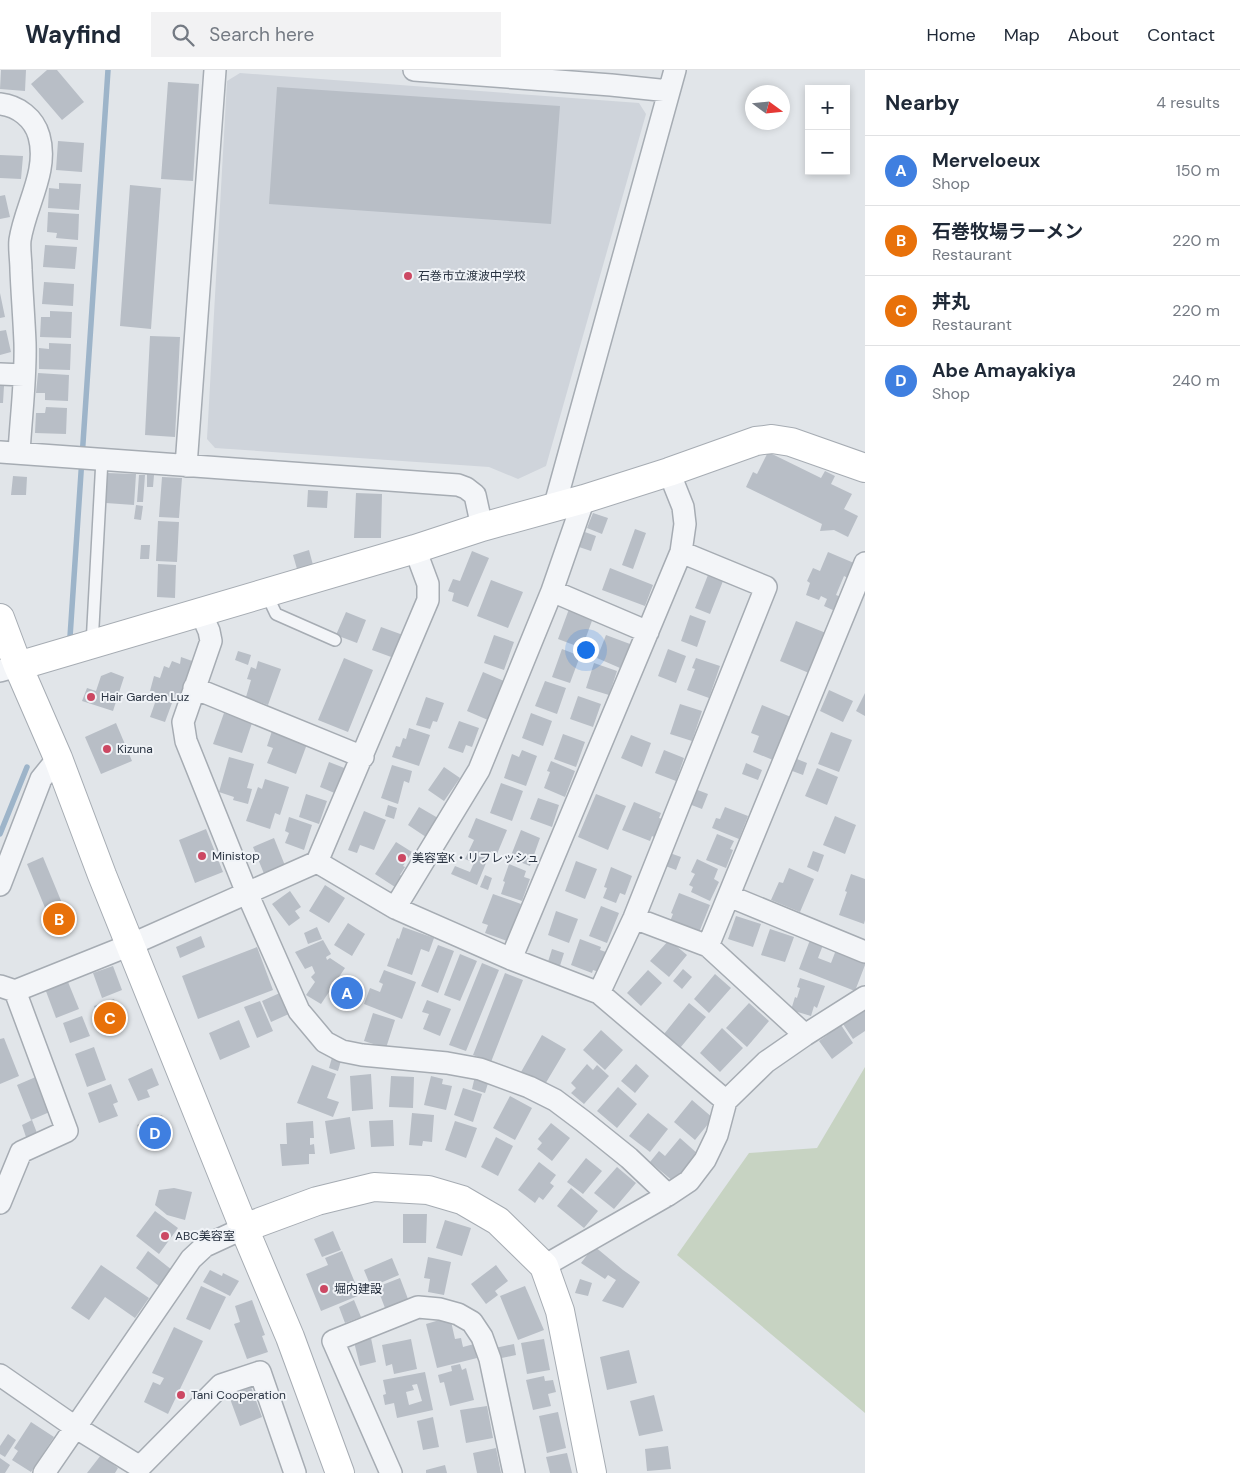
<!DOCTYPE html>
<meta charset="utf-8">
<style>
body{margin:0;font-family:"DM Sans","Noto Sans JP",sans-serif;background:#f2f2f3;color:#1f2937}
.controls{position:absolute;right:15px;top:15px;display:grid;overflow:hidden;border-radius:0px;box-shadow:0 2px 8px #0003}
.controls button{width:45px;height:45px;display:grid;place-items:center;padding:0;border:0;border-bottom:1px solid #e0e1e3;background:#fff;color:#1f2937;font:25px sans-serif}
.compass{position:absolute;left:745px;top:15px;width:45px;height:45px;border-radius:50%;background:#fff;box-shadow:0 2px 8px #0003;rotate:105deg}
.you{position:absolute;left:585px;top:579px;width:18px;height:18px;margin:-12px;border:4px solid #fff;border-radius:50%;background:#1a73e8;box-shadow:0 0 0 8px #1a73e833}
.badge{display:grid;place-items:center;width:32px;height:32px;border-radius:50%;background:#cc4863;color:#fff;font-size:16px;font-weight:700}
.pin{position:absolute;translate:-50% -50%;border:2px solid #fff;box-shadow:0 1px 5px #0006}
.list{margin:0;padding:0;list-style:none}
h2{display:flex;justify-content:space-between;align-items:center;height:65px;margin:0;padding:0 20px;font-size:21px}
h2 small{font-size:16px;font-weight:400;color:#747a83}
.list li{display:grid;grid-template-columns:32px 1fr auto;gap:15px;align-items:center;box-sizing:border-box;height:70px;padding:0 20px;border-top:1px solid #e0e1e3}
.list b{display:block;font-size:19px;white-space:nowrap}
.list p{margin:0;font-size:16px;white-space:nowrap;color:#747a83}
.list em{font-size:16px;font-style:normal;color:#747a83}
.icon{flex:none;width:28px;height:28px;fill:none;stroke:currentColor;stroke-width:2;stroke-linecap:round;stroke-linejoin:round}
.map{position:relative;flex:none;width:865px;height:1403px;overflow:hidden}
header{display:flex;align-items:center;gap:30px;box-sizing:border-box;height:70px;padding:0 25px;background:#fff;border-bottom:1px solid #e0e1e3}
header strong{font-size:24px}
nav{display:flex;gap:28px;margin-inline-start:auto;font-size:18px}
.search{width:350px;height:45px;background:#f2f2f3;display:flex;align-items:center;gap:12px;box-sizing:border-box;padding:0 18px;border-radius:0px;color:#747a83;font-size:19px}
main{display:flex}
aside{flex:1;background:#fff}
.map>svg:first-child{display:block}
</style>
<header>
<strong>Wayfind</strong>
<div class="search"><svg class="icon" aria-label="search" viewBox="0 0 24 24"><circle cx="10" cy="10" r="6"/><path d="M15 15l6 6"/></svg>Search here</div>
<nav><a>Home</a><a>Map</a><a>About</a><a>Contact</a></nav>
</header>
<main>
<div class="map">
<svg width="865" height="1403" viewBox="0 0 865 1403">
<rect width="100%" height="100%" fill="#e1e5e9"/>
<path fill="#cfd4db" d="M240,3L639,33L646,44L546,396L518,409L489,397L215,378L207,369L227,11Z"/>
<path fill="#c7d3c2" d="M865,997V1343L677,1185L749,1083L817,1078Z"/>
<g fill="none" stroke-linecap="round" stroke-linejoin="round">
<path stroke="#9db4c9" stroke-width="5.5" d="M70,567L108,0
M0,764L27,697"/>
</g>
<path fill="#b8bec6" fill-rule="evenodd" d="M1,0H26L25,21L0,19Z
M47,0H57L84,32L62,50L31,14Z
M168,12L199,14L193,111L161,109Z
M277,17L560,36L551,154L269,134Z
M58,71L84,73L82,102L56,100Z
M0,85L23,86L21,109L0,108Z
M59,113L81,114L79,140L48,138L49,118L59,119Z
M130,115L161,118L151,259L120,256Z
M5,125L10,147L0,149V126Z
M48,142L79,144L78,170L56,168L57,163L47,162Z
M45,175L77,177L75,199L43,197Z
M44,212L74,214L73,236L42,234Z
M0,223L5,247L0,248Z
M50,241L72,242L71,268L40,267L41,247H50Z
M6,260L11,282L0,285V261Z
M150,266L180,267L175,367L145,365Z
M49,273L71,274L70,300L39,299V278L49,279Z
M38,303L69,305L68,331L45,330V323H36Z
M0,316H4L3,333H0Z
M46,337L67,338L66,364L35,363L36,343H45Z
M768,382L821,408L825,401L835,406L831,414L852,424L844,439L858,446L848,467L834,460L820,461L822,454L746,417L753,402L757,404Z
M107,403L136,404L134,435L106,433Z
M147,404L154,405L153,417H147Z
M139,405H145L143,432H137Z
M13,406L27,407L26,425H11Z
M162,407L182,408L179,448L159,447Z
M308,420L328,421L327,438L307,437Z
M356,423L382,424L381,468H354Z
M136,435L143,436L141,450L134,449Z
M593,443L608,448L602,464L587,458Z
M158,451L179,452L177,492L156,491Z
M635,459L646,463L633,499L622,495Z
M582,461L596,466L591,481L576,476Z
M141,475H150L149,489H140Z
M309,480L313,495L297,499L293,485Z
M472,481L489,488L468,537L452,531L454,523L448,521L453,509L460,511Z
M828,482L854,493L848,508L844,506L836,525L841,527L835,541L824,536L827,529L821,526L819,530L806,525L810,513L807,511L813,498L820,501Z
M158,494L176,495L175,528L157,527Z
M610,498L653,515L645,536L602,520Z
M708,505L723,511L710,544L695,538Z
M491,510L523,522L508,558L477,546Z
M569,539L593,548L582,578L558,569Z
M346,542L366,550L357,573L336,565Z
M690,545L706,551L697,577L681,571Z
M796,551L826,563L809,603L780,591Z
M381,557L403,565L394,588L372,580Z
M494,565L514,572L504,600L484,593Z
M606,565L630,574L620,598L597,588Z
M562,579L580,586L570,613L552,607Z
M668,579L686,586L676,613L658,606Z
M238,581L251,585L248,595L235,590Z
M181,587L195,592L183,631L150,621L154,606L160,608L164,596L169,598L172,591L180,594Z
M344,588L373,600L348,662L318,650Z
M696,588L720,596L709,628L687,620L695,599L692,598Z
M258,591L281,599L268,635L246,627L251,610L247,609L251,597L256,599Z
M594,593L617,601L609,625L586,618Z
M111,602L124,607L113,641L82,631L87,618L96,621L101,606Z
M483,602L504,611L488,650L467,641Z
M545,611L566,618L557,644L535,636Z
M829,620L853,631L843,652L820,641Z
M865,623V646L856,641Z
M578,626L601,634L593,657L570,649Z
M157,627L172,633L165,652L150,647Z
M426,627L444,633L437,652L433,651L430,659L416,655Z
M680,634L702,641L692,671L670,664Z
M762,635L791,647L773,690L753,682L759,666L751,663Z
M224,643L252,653L242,683L213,674Z
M531,643L552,651L543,676L522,668Z
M459,651L479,658L472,677L466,675L463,683L448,678Z
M116,653L132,691L101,704L85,667Z
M409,658L430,665L419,696L392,687L396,676L400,677L403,668L406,669Z
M272,661L307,674L296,704L267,693L273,678L267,676Z
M831,662L852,670L839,702L818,694Z
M563,664L585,672L576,697L554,689Z
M631,665L651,673L642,697L621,688Z
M522,680L537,686L526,716L504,708L512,684L519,687Z
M664,680L684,688L676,711L655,703Z
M229,687L254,694L247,718L252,719L248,734L233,730L234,727L219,722Z
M792,687L807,693L803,705L787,699Z
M551,691L575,701L565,727L544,718L550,702L547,701Z
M329,692L347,699L337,724L320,717Z
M746,693L762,700L758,710L742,704Z
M392,695L412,701L409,713L404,711L398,734L381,728Z
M444,697L460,708L444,731L428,720Z
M817,698L838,707L827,735L805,726Z
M265,709L289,717L280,745L275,743L270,759L246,751L258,717L262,719Z
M501,713L523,721L512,751L490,743Z
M695,719L708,724L702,739L689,734Z
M306,724L327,731L319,754L299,747Z
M596,724L626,736L608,780L578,767Z
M538,728L559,735L552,757L530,749Z
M634,732L661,743L659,748L663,749L656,768L652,766L650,771L622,760Z
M388,735L397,738L394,749L385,746Z
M419,737L438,748L426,767L408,755Z
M725,737L748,746L739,769L712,758L716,748L720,749Z
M364,741L386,750L374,780L360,775L357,783L348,780Z
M835,746L856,755L845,784L823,775Z
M289,747L312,755L304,780L285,773L289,763L285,761Z
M476,748L507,760L497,784L491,781L477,815L451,804L455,796L470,802L474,793L465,789L474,770L468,767Z
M206,759L223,802L195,813L179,770Z
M521,760L540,768L530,796L510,788Z
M717,764L734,771L730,779L733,780L726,798L706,790Z
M274,768L286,798L265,806L253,777Z
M396,772L412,782L403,796L405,797L400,805L402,806L395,817L375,804Z
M813,781L824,785L818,802L807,797Z
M667,782L681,787L676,800L663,795Z
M43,787L71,855L55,862L27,794Z
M697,789L718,799L714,809L719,812L710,831L691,822L693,817L689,815L695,804L691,802Z
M576,791L597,799L585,829L565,821Z
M509,794L526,801L524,807L530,809L522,831L501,824L505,812L503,811Z
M611,797L632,806L625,825L620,823L616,833L603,828L607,818L604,817Z
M789,798L814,809L800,842L771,830L779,812L783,813Z
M851,804L865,809V850L864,854L839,845L847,822L845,821Z
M485,805L492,808L488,820L480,817Z
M325,815L345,828L329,853L309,841Z
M290,821L301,837L295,841L300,848L289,856L272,834Z
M679,823L710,835L698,865L669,854L673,844L671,843Z
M493,824L521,834L507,871L485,863L488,855L482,853Z
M601,836L619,843L607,873L589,866Z
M556,841L578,849L569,873L548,865Z
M736,846L761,854L753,877L728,869Z
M348,853L365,864L352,886L334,875Z
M317,857L322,869L308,874L304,863Z
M403,857L434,868L429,882L421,879L412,905L387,896L397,868L399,869Z
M770,859L794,867L785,892L761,885Z
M201,866L205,877L180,888L176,877Z
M580,869L601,877L600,880L606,882L599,902L593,900L592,903L571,895Z
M323,870L331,884L326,887L327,890L330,888L345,898L321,934L306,925L315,912L311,907L315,903L312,896L305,899L295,882Z
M669,870L687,885L669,907L650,891Z
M810,870L823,875L818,888L831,893L836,880L865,891V895L855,921L799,899Z
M438,875L454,881L438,923L421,916Z
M257,877L273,920L198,949L182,906Z
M552,879L564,883L559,899L547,895Z
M460,884L477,891L460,931L444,925Z
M482,893L499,900L466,981L449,975Z
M113,896L122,920L102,928L93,903Z
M683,899L692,907L682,919L673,911Z
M384,900L416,912L402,949L364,934L370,918L380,922L383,914L379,912Z
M648,900L662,913L641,936L627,923Z
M505,903L523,910L491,992L473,985Z
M715,904L731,918L709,943L694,929Z
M66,907L79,939L56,948L44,916Z
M800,908L825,916L817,938L814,936L811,946L791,940L795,927L797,928L800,918L797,917Z
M282,922L291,943L271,952L262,931Z
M114,929L125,958L105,966L94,936Z
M427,930L451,939L440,966L423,959L429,944L422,942Z
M260,931L273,961L257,968L244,937Z
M689,933L706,947L680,978L664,964Z
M749,933L769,951L747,977L726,958Z
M865,940V961L853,969L843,954Z
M373,943L395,950L386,978L364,971Z
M82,946L90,966L70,973L63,953Z
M239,950L250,977L220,990L209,963Z
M841,955L853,973L832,989L819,971Z
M722,958L743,978L720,1002L700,983Z
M601,960L623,980L605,1000L583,980Z
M542,965L566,979L544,1016L521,1002Z
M4,968L19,1006L0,1014V969Z
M94,977L106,1010L87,1017L75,984Z
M333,984L342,987L338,1001L329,998Z
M587,994L593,1000L597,995L609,1006L584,1034L571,1023L576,1018L571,1013Z
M636,994L649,1006L635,1023L621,1011Z
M312,995L336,1004L327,1028L339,1032L333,1047L297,1033Z
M152,998L159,1015L147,1020L150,1027L138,1031L128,1009Z
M371,1004L373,1039L352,1041L350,1006Z
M38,1006L52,1041L31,1050L17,1015Z
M391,1006L414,1007L413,1038L389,1037Z
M431,1006L443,1009L442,1014L452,1016L446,1040L424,1035Z
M475,1006L489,1010L485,1023L472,1019Z
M111,1014L118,1032L113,1034L118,1046L99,1053L88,1023Z
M618,1017L637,1034L617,1058L597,1041Z
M463,1018L482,1024L473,1052L454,1045Z
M510,1026L532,1038L515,1070L493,1058Z
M692,1030L713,1048L695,1070L674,1052Z
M412,1043L434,1045L432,1072L423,1071L422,1076L409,1075Z
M648,1043L668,1059L650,1082L629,1066Z
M162,1045L171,1067L147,1078L137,1055Z
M350,1047L355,1079L330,1084L325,1051Z
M32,1050L37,1063L26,1067L22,1055Z
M393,1050L394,1076L371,1077L369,1051Z
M313,1051L314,1068H310V1075L314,1074L315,1084H309V1094L282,1096L280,1074H287L286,1053Z
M455,1051L477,1058L466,1088L445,1080Z
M551,1053L570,1068L552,1091L537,1079L542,1073L538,1069Z
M496,1067L513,1076L498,1106L481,1097Z
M680,1068L698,1084L674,1112L650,1092L659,1081L665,1086Z
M586,1088L602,1101L583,1124L567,1112Z
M539,1092L556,1105L550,1113L554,1116L543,1130L539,1127L535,1133L518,1120Z
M617,1097L636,1113L614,1139L594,1123Z
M174,1118L192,1122L185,1150L167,1145L155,1135L159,1120Z
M571,1118L598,1141L584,1158L557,1136Z
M155,1141L178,1158L159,1184L136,1166Z
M403,1144H427L426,1173H403Z
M445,1150L471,1158L462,1186L436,1178Z
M333,1161L341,1180L322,1187L314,1169Z
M594,1176L623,1200L640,1212L623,1238L602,1231L616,1210L608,1205L605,1209L581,1193Z
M148,1181L172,1200L159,1216L136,1198Z
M342,1181L360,1225L321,1241L306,1204L328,1195L325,1188Z
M428,1187L451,1192L444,1225L428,1222L430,1209L424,1208Z
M392,1188L399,1205L371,1217L364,1200Z
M101,1195L149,1228L135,1248L105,1227L89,1250L71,1238Z
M496,1195L508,1211L495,1221L498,1225L486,1234L471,1214Z
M210,1200L222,1206L223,1203L239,1211L230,1226L203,1212Z
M400,1208L408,1229L385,1238L377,1217Z
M580,1209L592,1213L588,1226L575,1223Z
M201,1216L226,1227L210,1260L186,1249Z
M525,1216L544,1260L518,1270L500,1226Z
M252,1230L265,1265L262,1266L268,1282L247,1289L234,1254L240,1252L235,1236Z
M354,1230L361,1247L345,1253L339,1237Z
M450,1247L455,1269L461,1268L463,1277L474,1274L477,1288L437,1298L426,1254Z
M174,1257L203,1271L168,1344L144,1332L153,1312L160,1315L164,1308L152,1303Z
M371,1268L376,1292L360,1296L354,1272Z
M411,1269L417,1299L394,1304L392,1294L386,1296L382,1275Z
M544,1269L550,1300L527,1304L521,1273Z
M514,1274L516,1285L497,1289L495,1278Z
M629,1280L637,1313L607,1320L600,1287Z
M460,1294L462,1300L466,1298L474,1330L450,1336L444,1312L440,1313L438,1305L452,1301L451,1296Z
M425,1302L433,1340L397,1348L394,1333L385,1335L383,1325L386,1324L383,1310ZM417,1314L422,1331L409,1335L406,1322L414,1320L412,1315Z
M544,1306L545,1311L553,1310L556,1322L548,1324L551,1336L533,1340L526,1310Z
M251,1317L262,1347L240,1356L229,1326Z
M654,1325L663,1361L639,1366L630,1331Z
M487,1336L493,1368L466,1373L460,1340Z
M558,1342L566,1378L547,1383L539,1346Z
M433,1347L439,1377L423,1380L417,1351Z
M31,1352L54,1367L31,1402L12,1390L18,1381L14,1378Z
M8,1364L16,1370L5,1387L0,1384V1376Z
M668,1376L671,1399L647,1401L645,1379Z
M496,1378L501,1403H477L473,1383Z
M567,1383L572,1403H550L546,1387Z
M101,1385L118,1398L115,1403H87Z
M0,1388L10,1395L5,1403H0Z
M445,1395L447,1403H426V1400Z"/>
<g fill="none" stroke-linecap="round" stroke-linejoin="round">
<defs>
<path id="lane" d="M266,523L276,544L335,570
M92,575L102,389"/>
<path id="street" d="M414,0L611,15L669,21
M0,34C18,36 34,48 39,66C49,101 25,136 20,170C19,179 21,190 21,200C22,224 24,248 25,273C26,309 21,346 19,383
M0,304L24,305
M0,382L458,415L466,418L475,425L482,457
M186,396L215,0
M554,438L675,0
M552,521L648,562
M201,543L209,561L211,571L183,652L186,671L247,823L299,941L325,972L342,981L362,985L447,993L480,999L529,1017L555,1030L583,1051L629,1088L668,1125
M0,601L18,596
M194,618L363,687
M317,792L395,838L511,889L599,923L726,1031
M0,815L41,709L58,688
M729,826L865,882
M395,838L479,700L552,521L584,429
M634,848L708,876L805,965
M708,876L865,493
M511,889L681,482L685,454L683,437L669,402
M0,916L15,921L130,875L317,792L428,530V514L415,479
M599,923L634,848L766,517L681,482
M0,1133L21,1082L67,1061L15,921
M544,1196L668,1125L689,1111L705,1090L717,1065L726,1031L766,992L805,965L865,927
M0,1305L75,1357L140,1397L221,1315L260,1302L295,1403
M44,1403L191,1189L205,1176L244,1158
M391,1403L333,1271L418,1237L440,1239L458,1244L472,1252L482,1267L490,1289L514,1403"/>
<path id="secondary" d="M0,548L18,596L58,688L102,805L244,1158L290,1267L340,1403
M18,596L415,479L482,457L584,429L669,402L756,371L772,369L791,372L865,398
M244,1158L317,1131L374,1117L428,1120L462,1130L498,1151L544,1196L560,1241L592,1403"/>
</defs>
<use href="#lane" stroke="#a6acb3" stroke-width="14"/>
<use href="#street" stroke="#a6acb3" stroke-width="24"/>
<use href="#secondary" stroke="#a6acb3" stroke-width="30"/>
<use href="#lane" stroke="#f3f5f8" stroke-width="11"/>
<use href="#street" stroke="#f3f5f8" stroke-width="21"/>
<use href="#secondary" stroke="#fff" stroke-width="28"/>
</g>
<g fill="#cc4863" stroke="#f0f3f7" stroke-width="2">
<circle cx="408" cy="206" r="5"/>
<circle cx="91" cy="627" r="5"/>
<circle cx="107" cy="679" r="5"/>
<circle cx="202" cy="786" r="5"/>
<circle cx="402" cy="788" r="5"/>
<circle cx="165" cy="1166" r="5"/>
<circle cx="324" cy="1219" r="5"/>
<circle cx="181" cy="1325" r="5"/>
</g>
<g text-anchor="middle" stroke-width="4" stroke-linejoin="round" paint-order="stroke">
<g font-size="12" fill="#293341" stroke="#f0f3f7" text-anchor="start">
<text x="418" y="210">石巻市立渡波中学校</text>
<text x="101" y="631">Hair Garden Luz</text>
<text x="117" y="683">Kizuna</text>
<text x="212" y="790">Ministop</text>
<text x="412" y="792">美容室K・リフレッシュ</text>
<text x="175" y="1170">ABC美容室</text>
<text x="334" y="1223">堀内建設</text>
<text x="191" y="1329">Tani Cooperation</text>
</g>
</g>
</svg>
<div class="controls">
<button>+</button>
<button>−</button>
</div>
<svg class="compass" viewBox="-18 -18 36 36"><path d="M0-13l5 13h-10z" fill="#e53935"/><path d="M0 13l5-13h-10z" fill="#747a83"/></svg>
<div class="you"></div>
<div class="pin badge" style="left:347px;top:923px;background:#3f7fe0">A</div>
<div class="pin badge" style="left:59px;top:849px;background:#e8710a">B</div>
<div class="pin badge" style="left:110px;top:948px;background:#e8710a">C</div>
<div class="pin badge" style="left:155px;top:1063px;background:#3f7fe0">D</div>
</div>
<aside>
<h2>Nearby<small>4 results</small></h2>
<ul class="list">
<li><span class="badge" style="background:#3f7fe0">A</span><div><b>Merveloeux</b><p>Shop</p></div><em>150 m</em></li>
<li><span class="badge" style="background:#e8710a">B</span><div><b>石巻牧場ラーメン</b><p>Restaurant</p></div><em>220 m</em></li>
<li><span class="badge" style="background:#e8710a">C</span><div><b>丼丸</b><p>Restaurant</p></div><em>220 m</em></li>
<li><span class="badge" style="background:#3f7fe0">D</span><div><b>Abe Amayakiya</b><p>Shop</p></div><em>240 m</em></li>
</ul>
</aside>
</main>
